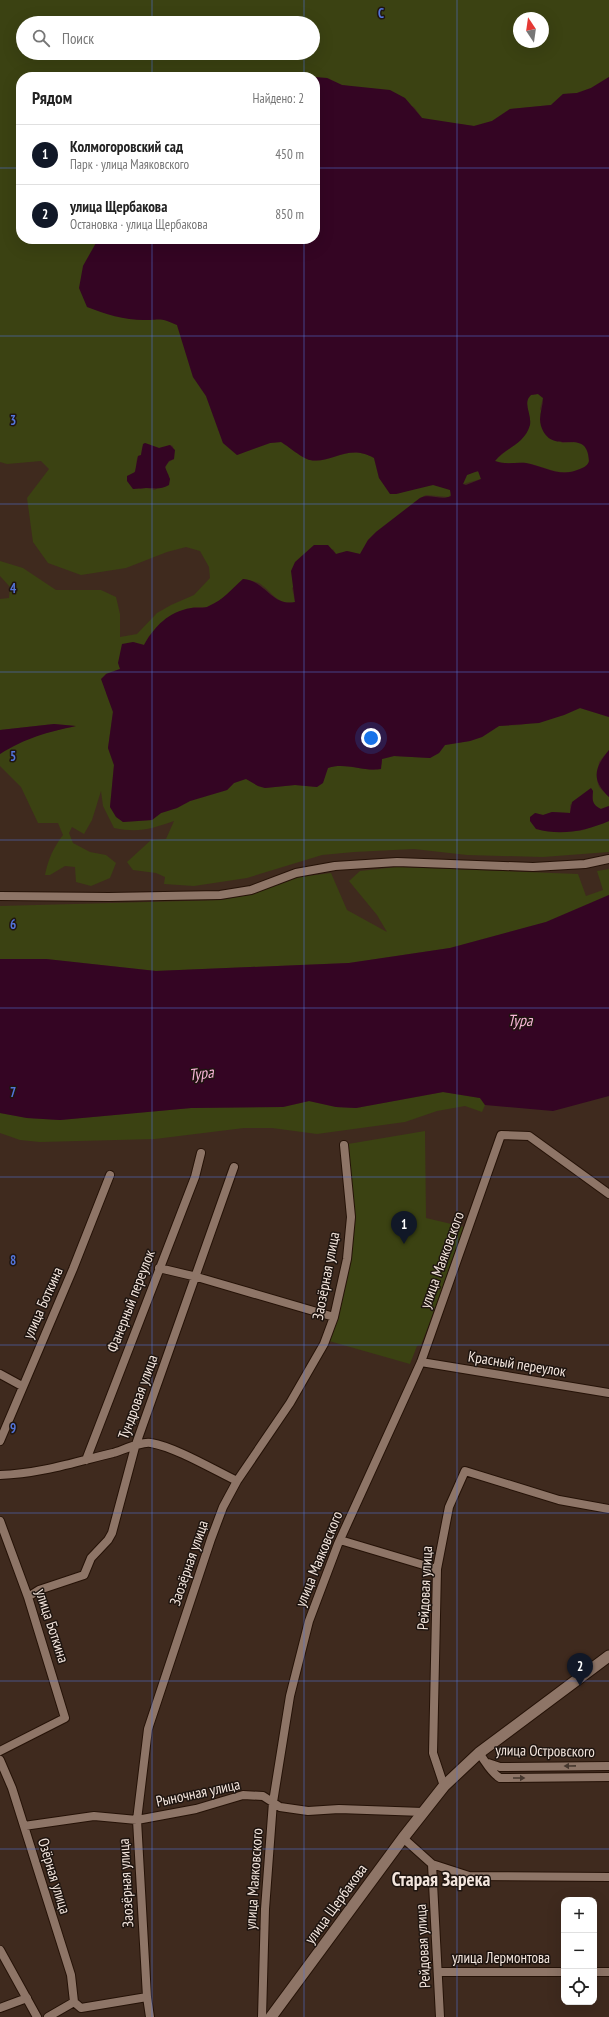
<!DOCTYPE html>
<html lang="ru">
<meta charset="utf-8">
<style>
body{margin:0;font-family:"PT Sans Narrow",sans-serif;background:#f2f2f2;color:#222}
.controls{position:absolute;right:12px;bottom:12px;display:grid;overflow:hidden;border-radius:8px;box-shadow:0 4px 16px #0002}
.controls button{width:36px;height:36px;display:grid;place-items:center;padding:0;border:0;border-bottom:1px solid #e0e0e0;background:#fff;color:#222;font:20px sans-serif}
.compass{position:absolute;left:513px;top:12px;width:36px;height:36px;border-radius:50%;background:#fff;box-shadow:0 4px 16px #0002;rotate:347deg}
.you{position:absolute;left:371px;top:738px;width:14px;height:14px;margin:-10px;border:3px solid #fff;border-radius:50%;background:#1a73e8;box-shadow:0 0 0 6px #1a73e833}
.badge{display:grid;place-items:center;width:26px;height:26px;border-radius:50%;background:#111827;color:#fff;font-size:13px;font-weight:700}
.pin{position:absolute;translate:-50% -33px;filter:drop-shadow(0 1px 2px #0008)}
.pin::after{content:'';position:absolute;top:21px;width:14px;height:12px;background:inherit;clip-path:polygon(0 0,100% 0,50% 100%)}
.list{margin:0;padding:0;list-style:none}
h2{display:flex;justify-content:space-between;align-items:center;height:52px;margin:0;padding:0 16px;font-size:17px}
h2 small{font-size:13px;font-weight:400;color:#767676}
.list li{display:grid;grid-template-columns:26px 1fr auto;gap:12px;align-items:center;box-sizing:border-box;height:60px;padding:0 16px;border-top:1px solid #e0e0e0}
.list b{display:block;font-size:15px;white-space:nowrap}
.list p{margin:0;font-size:13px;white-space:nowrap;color:#767676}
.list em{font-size:13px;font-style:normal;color:#767676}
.icon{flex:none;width:22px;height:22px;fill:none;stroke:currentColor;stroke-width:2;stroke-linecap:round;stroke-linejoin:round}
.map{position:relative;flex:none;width:609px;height:2017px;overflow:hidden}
.search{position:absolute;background:#fff;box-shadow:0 4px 16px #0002;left:16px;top:16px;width:304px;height:44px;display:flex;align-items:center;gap:10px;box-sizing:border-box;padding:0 14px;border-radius:22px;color:#767676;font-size:15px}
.panel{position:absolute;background:#fff;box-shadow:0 4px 16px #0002;left:16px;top:72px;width:304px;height:172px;border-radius:16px}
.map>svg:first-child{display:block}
</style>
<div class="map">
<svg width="609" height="2017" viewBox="0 0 609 2017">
<rect width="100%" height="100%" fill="#3f2a1e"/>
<path fill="#3b4212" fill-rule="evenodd" d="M0,0H609V77L591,88L577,93L563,94L551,105L510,109L492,121L474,126L426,120L422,118L414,107L359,88L342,85L327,78L21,77V239H96V243L83,266L128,318L144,320L161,318L177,325L193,377L206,396L223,443L237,455L270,443L281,442C288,446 304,459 310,460C332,464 348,443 374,458L379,478L396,494C411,490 439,477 452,492L449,497L426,495L420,498L376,532L368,540L360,554L347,551L336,554L333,549L292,588L295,602C277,606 272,591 259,583C254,581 247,580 243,579L222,599L207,607H194L149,636L144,645L133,642L120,669L106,674V693L113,711L108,748L114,765L110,807L123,822L152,820L161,813L177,808L190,801L227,790L234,783L246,778L258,786L265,788L295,785L317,787L328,768L337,765L374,770L382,764V759L394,756L430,758L439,753L445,745L470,741L482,737L499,726L521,725L564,715L580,708L609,717V750L599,762L597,781L599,787L609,797V806L600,809C592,805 592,800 593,791L570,805V813L552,812L543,815L535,813L545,831H580L609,821V852L543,857L467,855L414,849L354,852L322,855L247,878L194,886L164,884L165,877L156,873L133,870L127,862L151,840L166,839L174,821C151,829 139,833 114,828L103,806L101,791L92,820L84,834L72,827L69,833L73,843L90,852L106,855L116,863L110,878L91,886L76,882L75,867L65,866L50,875H45C48,860 53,848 63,835L58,823H38L21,787L0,766V754L17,743L41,734L75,726L54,724L0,730V599L9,598L10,587L0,576V561L23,568L56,590H101L116,597L120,614V637L137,634L157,613L171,605L194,595L210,578L209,567L200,551L186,547L167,552L126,568L81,575L48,563L33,542L27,498L49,469L41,461L7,464L0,462ZM519,18H543V42H519ZM23,23H313V53H23ZM145,443L159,448L170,445L173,446L174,459C168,462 165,465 165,472L169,475L155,490L146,488L140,489L132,475C138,470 135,462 138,456L141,455L142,448Z
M538,394L543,398L540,409L562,443L580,442L588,449L589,461C588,465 585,467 580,469C560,478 546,466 526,463C516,462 505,465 495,461C506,448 525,443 529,425C532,414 522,403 531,395Z
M474,471L479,472L481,479L463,484L467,475Z
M397,867L578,874L586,896L603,890L597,871L609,869V895L546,922L450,948L349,963L156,971L46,959H0V906L221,900L253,894L299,877L331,873L347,910L387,932L377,915L349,881L360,871Z
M443,1092L480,1098L485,1105L482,1112L465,1106L437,1111L405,1122L317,1134L272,1128H244L155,1139L40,1142L20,1140L0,1133V1113L27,1118L60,1120L191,1108L283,1107L309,1101L336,1107L356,1108Z
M425,1131L426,1218L464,1227V1235L421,1345L417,1346L410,1364L329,1341C344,1302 353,1260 354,1218C354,1194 350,1168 348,1144Z"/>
<path fill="#340523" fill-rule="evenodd" d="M315,77L327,78L342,85L390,90L405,98L422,118L474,126L492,121L510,109L551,105L563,94L577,93L591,88L609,77V717L580,708L564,715L539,723L499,726L482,737L470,741L445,745L439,753L430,758L394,756L382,759L381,769C363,772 346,762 328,768L323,783L317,787L295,785L265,788L258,786L246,779L234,783L227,790L190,801L177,808L161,813L152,820L123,822L116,817L110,807L114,765L108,748L113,712L101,679L106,674L120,669L118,663L122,644L133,642L144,645C155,626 168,612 191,608C196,607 204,609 209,606C223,600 232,589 243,579C265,580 272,607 295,602L291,571L295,562L314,545H328L336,554L347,551L360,554L368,540L376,532L420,498C430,493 441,501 451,496L450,490L433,485L396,494H390L379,478L374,458C348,443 332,464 310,460C303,459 288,446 281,442L270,443L237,455L223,443L206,396L193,377L177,325C159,317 162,320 144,320C124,320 105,314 87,307L79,288L83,266L96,243V239H315ZM538,394L543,398C543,408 538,416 541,426C552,459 587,424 589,461C588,465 585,467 580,469C560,478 546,467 526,463C516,462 505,465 495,461C505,448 525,444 530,425C532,414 522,403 531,395ZM478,471L481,479L466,485L463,484L467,475Z
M145,443L159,448L170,445L175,450L174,459L169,461L165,467L170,479L169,485C160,490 155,488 146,488C142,488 138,489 133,489L127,481V476L135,472L138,456L141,455L143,444Z
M54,724L76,726C47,732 26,738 0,754V730Z
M609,750V797C591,780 594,768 609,750Z
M591,788L593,791C592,800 592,805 601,809L609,806V821C586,831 561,836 536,829L530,821V817L535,813L543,815L552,812L570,813L572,802Z
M609,895V1096L553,1111L485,1105L480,1098L443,1092L356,1108L336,1107L309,1101L283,1107L191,1108L60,1120L27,1118L0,1113V959H46L156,971L349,963L450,948L546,922Z"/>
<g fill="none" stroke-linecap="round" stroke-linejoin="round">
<defs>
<path id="street" d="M0,896L109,897L220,895L251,890L296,873L335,866L397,862L533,867L585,864L609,859
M159,1268L197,1277L334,1317
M421,1362L609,1393
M0,1374L22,1386
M0,1441L73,1269L110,1175
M86,1460L195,1177L201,1153
M0,1475C38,1474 76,1462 113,1453C123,1450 142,1441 151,1443C175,1447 214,1470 237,1481
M0,1521L28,1597L65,1718L0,1751
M340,1540L437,1569
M28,1597L39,1590L84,1575L91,1558L108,1540L112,1533L135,1447L234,1167
M479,1753C486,1762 490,1772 500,1778L609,1777
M0,1760L12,1788L71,1975L74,2002
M488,1763L500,1767L609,1766
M444,1786L433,1753L437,1569L449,1507L465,1471L559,1500L609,1509
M24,1826L94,1816L137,1820L196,1809L243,1795L263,1796L280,1807L308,1811L339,1809L423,1812
M403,1838L432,1864L440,2017
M432,1864L469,1876L609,1877
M0,1950L37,2017
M438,1972H564
M594,1972H609
M0,2008L27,1998
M48,2017L74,2002L81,2008L147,1997
M150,2017L147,1997L137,1820L148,1729L211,1539L223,1507L237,1481L290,1403L324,1344L334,1317L347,1259L351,1217L344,1145
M262,2017L265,1909L273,1802L290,1696L309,1621L338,1544L421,1362L501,1135L529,1136L609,1194"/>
<path id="secondary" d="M271,2017L403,1838L444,1786L479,1753L609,1656"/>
</defs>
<use href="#street" stroke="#251207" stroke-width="10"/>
<use href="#secondary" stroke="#251207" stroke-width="13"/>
<use href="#street" stroke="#8e7567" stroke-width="8"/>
<use href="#secondary" stroke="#8e7567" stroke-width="11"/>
</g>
<defs><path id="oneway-solid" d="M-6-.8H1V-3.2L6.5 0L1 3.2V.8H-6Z"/></defs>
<g fill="#46372e">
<use href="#oneway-solid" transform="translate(570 1766) rotate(179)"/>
<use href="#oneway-solid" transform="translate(519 1778)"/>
</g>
<path fill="none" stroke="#5374da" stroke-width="1" stroke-opacity="0.55" d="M152,0V23M304,0V23M457,0V2017M152,53V77M304,53V77M0,168H21M315,168H609M152,239V2017M304,239V2017M0,336H609M0,504H609M0,672H609M0,840H609M0,1008H609M0,1177H609M0,1345H609M0,1513H609M0,1681H609M0,1849H609"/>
<g text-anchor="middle" stroke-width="3" stroke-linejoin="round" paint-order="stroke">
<g font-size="15" fill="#f4e6de" stroke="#1f1510">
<text transform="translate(442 1260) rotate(-70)" y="5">улица Маяковского</text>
<text transform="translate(326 1276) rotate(-79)" y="5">Заозёрная улица</text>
<text transform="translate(131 1301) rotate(-69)" y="5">Фанерный переулок</text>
<text transform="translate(43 1303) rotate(-66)" y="5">улица Боткина</text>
<text transform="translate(517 1364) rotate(9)" y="5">Красный переулок</text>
<text transform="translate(138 1397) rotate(-70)" y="5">Тундровая улица</text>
<text transform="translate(319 1559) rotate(-68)" y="5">улица Маяковского</text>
<text transform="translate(189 1563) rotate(-71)" y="5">Заозёрная улица</text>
<text transform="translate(425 1588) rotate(-87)" y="5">Рейдовая улица</text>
<text transform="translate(52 1626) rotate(72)" y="5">улица Боткина</text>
<text transform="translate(545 1751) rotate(1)" y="5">улица Островского</text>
<text transform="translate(198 1793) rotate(-12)" y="5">Рыночная улица</text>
<text transform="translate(54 1876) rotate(73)" y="5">Озёрная улица</text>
<text transform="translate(254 1879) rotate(-86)" y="5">улица Маяковского</text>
<text transform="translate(126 1883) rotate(-93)" y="5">Заозёрная улица</text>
<text transform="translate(336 1904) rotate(-54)" y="5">улица Щербакова</text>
<text transform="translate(423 1946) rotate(-93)" y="5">Рейдовая улица</text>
<text x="501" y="1963">улица Лермонтова</text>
</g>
<g font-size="16" font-style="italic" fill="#f8b5d7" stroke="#1f1510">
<text x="520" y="1026">Тура</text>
<text transform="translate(201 1073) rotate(-7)" y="6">Тура</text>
</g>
<g font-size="19" font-weight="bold" fill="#f4e6de" stroke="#1f1510">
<text x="441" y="1886">Старая Зарека</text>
</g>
</g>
<g font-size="13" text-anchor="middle" font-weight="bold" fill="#5374da" stroke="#1f1510" stroke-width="3" stroke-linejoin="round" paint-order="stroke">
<text x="381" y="18">C</text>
<text x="13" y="425">3</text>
<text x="13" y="593">4</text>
<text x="13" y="761">5</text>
<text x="13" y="929">6</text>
<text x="13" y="1097">7</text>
<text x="13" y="1265">8</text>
<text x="13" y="1433">9</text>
</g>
</svg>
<div class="controls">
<button>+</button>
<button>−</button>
<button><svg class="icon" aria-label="locate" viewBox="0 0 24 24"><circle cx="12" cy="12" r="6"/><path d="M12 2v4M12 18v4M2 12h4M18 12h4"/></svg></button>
</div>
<svg class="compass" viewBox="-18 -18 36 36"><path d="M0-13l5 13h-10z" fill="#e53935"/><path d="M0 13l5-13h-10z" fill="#767676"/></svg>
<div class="you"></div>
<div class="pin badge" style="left:404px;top:1244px">1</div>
<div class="pin badge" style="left:580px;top:1686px">2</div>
<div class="search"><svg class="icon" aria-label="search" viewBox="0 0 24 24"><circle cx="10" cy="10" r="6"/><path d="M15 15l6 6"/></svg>Поиск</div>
<section class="panel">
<h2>Рядом<small>Найдено: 2</small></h2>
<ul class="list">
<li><span class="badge">1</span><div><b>Колмогоровский сад</b><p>Парк · улица Маяковского</p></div><em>450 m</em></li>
<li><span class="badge">2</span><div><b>улица Щербакова</b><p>Остановка · улица Щербакова</p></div><em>850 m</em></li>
</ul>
</section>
</div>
